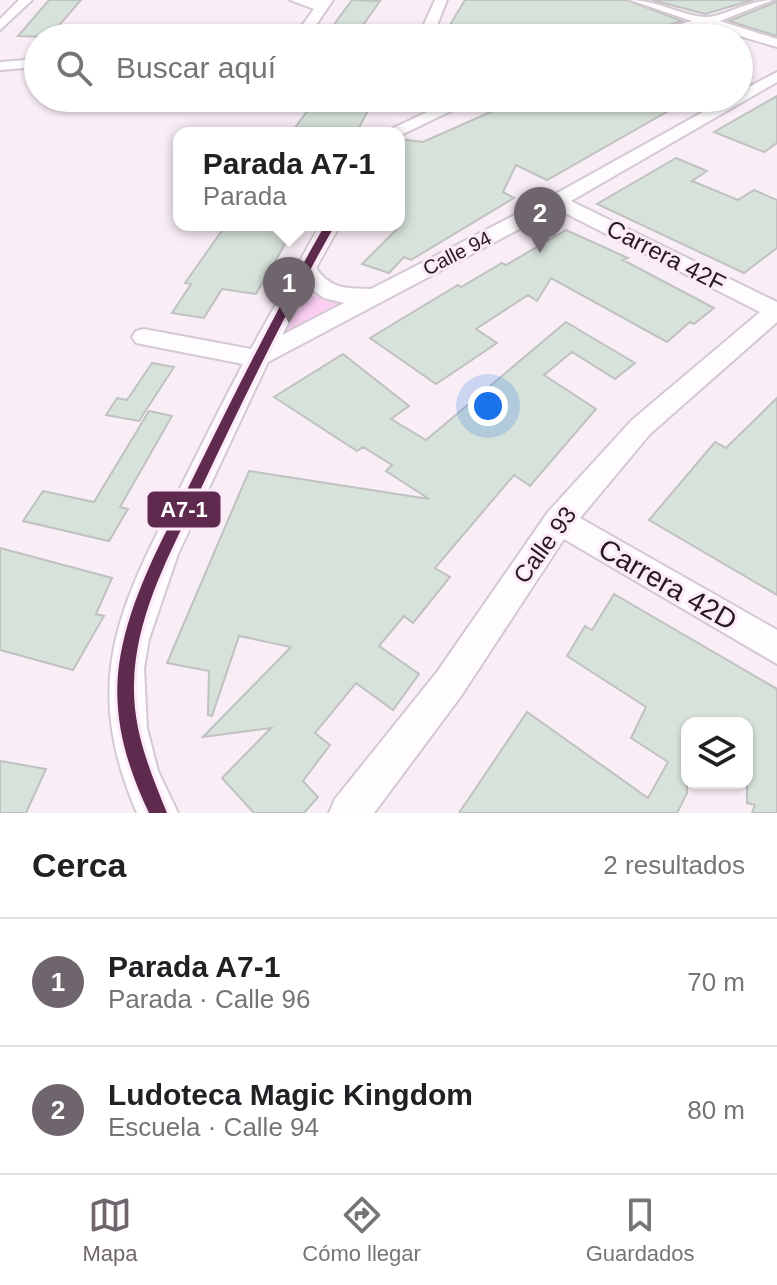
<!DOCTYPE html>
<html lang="es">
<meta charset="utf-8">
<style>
body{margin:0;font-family:Helvetica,sans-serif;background:#f6f6f6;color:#202124}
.controls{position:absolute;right:24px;bottom:24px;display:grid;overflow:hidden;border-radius:16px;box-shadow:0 2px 6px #0004}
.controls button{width:72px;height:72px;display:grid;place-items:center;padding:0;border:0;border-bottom:2px solid #e0e0e0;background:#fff;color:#202124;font:40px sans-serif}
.you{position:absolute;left:488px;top:406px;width:28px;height:28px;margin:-20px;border:6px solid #fff;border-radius:50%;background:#1a73e8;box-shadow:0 0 0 12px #1a73e833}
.badge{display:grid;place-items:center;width:52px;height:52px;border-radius:50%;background:#6f656d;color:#fff;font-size:26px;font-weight:700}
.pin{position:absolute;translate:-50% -66px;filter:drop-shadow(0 2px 4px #0008)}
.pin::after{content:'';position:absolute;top:42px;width:28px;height:24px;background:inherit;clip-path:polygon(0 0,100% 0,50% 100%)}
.popup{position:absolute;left:173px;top:127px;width:232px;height:104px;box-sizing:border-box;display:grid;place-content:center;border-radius:16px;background:#fff;filter:drop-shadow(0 2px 6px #0005);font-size:26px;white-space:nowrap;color:#757577}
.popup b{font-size:30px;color:#202124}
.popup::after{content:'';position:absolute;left:50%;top:100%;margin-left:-16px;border:16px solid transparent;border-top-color:#fff}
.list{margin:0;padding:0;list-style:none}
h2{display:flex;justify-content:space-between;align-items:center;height:104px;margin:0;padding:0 32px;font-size:34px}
h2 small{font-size:26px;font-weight:400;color:#757577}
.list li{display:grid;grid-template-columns:52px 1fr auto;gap:24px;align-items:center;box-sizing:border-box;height:128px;padding:0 32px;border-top:2px solid #e0e0e0}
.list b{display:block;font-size:30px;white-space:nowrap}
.list p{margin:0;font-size:26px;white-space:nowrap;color:#757577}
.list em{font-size:26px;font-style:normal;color:#757577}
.icon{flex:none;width:44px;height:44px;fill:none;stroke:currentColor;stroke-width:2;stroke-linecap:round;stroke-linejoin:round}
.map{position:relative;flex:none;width:777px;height:813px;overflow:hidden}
.search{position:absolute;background:#fff;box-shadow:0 2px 6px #0004;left:24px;right:24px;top:24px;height:88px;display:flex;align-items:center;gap:20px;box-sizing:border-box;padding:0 28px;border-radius:44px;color:#757577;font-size:30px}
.sheet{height:360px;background:#fff}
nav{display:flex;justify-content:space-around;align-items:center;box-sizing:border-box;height:112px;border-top:2px solid #e0e0e0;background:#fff;font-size:22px;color:#757577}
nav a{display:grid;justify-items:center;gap:4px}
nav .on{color:#6f656d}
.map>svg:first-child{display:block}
</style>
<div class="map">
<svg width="777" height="813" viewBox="0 0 777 813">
<rect width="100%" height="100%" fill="#f9eef6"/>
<path fill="#facff2" d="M303,292L343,304L275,340Z"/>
<path fill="#d7e2da" stroke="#c0c1c1" stroke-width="2" d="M49,0H81L49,37L18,36Z
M352,0L380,1L354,38H324Z
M465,0H627L682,21L628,38H460L462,34L445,33Z
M652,0H753L705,14Z
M777,0V36L729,21L774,3Z
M706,29L736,38H668Z
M777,96V143L764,152L714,132Z
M317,98H375L356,133H291Z
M522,98H691L547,180L516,165L503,192L514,198L411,260L404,257L389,273L362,264L399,227V139L423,142Z
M676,158L707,171L692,181L738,200L754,190L777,200V248L744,273L597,204Z
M226,225H296L256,294L222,289L204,318L172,313L191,284L185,283Z
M566,230L628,258L623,260L714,308L694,324L690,322L667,342L551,278L537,301L528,295L476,329L497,343L436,384L370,338L458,285L461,287L502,263L506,265Z
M566,322L635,363L615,379L572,352L544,375L596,409L530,486L514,475L435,568L450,577L413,623L404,616L379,646L419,674L393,710L356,683L315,733L330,745L303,781L318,797L304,813H254L222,778L271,728L203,737L291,647L239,636L212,716L208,715L209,671L167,663L249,471L429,499L386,471L392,465L363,447L357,451L274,397L343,354L409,406L391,419L426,440Z
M152,363L174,367L139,421L106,415L117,398L127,400Z
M777,398V595L649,520L715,442L726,448Z
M149,411L172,416L120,507L128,509L109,541L23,521L43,491L94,502Z
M0,548L112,578L96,614L104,616L73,670L0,650Z
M614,594L777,689V813H752L755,805L747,803V723H687V793L677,813H459L527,712L648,798L668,762L631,738L646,707L567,656L585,626L592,630Z
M0,761L46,769L26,813H0Z"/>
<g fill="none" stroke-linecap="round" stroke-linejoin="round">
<defs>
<path id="minor" d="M19,0H32L0,30V19Z
M290,0H333L307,38H293L314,9Z
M435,0H447L432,38H418Z
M630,0C657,0 679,15 705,17C721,18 748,0 773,0L720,21L777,39V47L706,26L655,38H631L692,21Z
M38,59V67L0,70V62Z
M777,72V82L571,201L777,302V322L650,434L580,518L777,630V664L564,539L461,696L374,813H329L335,799L437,672L548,512L632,420L760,312L557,209L268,362L178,554L149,639L144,668L147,728L158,771L178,813H137C83,688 115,614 174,500C197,455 219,409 243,364L136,343L132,337L136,331L144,329L251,349L320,225H340L316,268C331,290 348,288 371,289L550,197L728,98H739V92ZM307,286L324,298L344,303L282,335Z
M399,98L449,101L457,98H478L399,136V133H383L431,110L413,107Z"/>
</defs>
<use href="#minor" stroke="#d4c9d1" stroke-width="4"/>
<use href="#minor" fill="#fefcfe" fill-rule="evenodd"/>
<defs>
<path id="bus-1" d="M325,225H335C288,308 246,393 205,480C175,545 135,611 134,685C133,731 150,771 167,813H149C127,767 112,717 119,665C128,601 161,542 190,484C233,397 276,310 325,225Z"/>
</defs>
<use href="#bus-1" stroke="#fdeaf9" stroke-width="6"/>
<use href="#bus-1" fill="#5e2b4e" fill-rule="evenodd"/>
</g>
<g text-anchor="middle" stroke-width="6" stroke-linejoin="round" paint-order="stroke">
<g font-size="20" fill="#251b23" stroke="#fdeaf9">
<text transform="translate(457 253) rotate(-27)" y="7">Calle 94</text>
</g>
<g font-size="24" fill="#251b23" stroke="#fdeaf9">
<text transform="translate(666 256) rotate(27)" y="8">Carrera 42F</text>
<text transform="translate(545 545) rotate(-54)" y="8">Calle 93</text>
</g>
<g font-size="28" fill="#251b23" stroke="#fdeaf9">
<text transform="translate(668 584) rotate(30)" y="10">Carrera 42D</text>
</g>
</g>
<rect stroke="#fdeaf9" stroke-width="3" x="146" y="490" width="76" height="39" rx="8" fill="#5e2b4e"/>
<g font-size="22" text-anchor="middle" font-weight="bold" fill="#fff">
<text x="184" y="517">A7-1</text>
</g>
</svg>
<div class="controls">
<button><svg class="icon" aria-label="layers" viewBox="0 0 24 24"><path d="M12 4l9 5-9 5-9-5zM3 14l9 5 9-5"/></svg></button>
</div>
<div class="you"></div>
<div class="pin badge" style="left:289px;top:323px">1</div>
<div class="popup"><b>Parada A7-1</b>Parada</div>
<div class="pin badge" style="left:540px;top:253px">2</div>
<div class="search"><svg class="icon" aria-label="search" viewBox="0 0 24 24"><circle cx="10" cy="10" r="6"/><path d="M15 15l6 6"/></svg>Buscar aquí</div>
</div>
<section class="sheet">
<h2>Cerca<small>2 resultados</small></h2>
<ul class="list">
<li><span class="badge">1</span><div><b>Parada A7-1</b><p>Parada · Calle 96</p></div><em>70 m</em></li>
<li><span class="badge">2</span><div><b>Ludoteca Magic Kingdom</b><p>Escuela · Calle 94</p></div><em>80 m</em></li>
</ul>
</section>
<nav>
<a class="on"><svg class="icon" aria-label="map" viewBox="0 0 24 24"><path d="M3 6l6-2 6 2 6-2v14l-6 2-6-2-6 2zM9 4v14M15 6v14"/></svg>Mapa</a>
<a><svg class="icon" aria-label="directions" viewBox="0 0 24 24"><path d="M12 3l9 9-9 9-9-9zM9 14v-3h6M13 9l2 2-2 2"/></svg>Cómo llegar</a>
<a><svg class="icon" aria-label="saved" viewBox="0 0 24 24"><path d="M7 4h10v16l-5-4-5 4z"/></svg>Guardados</a>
</nav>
